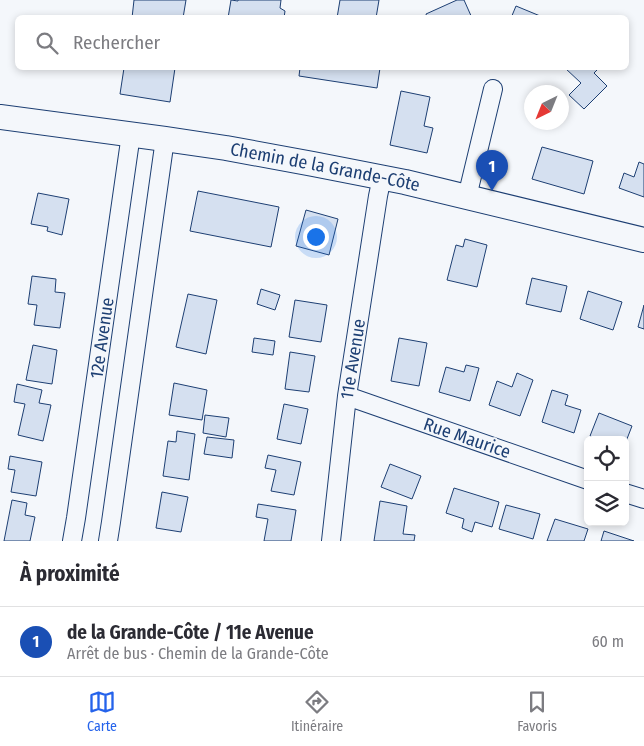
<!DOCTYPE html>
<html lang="fr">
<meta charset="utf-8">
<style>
body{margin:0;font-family:"Fira Sans Condensed",sans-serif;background:#f7f7f7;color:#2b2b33}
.controls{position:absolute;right:15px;bottom:15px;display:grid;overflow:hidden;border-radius:8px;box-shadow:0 2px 8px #0003}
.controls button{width:45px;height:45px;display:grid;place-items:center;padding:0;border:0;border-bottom:1px solid #e1e1e2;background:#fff;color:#2b2b33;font:25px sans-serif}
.compass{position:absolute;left:524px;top:85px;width:45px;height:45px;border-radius:50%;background:#fff;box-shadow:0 2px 8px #0003;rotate:223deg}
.you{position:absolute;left:315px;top:236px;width:18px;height:18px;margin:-12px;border:4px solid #fff;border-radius:50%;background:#1a73e8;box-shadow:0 0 0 8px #1a73e833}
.badge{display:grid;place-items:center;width:32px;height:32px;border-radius:50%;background:#2563eb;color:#fff;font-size:16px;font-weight:700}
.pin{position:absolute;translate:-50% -41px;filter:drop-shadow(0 1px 2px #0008)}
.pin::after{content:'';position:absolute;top:26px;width:18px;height:15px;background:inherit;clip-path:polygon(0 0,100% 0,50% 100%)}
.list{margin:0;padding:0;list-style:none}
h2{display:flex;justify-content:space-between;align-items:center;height:65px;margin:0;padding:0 20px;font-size:21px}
h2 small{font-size:16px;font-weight:400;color:#7c7c81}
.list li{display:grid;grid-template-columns:32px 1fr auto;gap:15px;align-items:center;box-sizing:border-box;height:70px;padding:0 20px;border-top:1px solid #e1e1e2}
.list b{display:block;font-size:19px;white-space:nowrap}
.list p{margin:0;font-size:16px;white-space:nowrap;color:#7c7c81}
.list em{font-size:16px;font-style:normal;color:#7c7c81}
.icon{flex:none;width:28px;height:28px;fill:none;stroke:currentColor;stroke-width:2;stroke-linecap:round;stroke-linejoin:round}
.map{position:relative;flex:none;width:644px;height:541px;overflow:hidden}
.search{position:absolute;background:#fff;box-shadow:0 2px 8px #0003;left:15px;right:15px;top:15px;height:55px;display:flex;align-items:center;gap:12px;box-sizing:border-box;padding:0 18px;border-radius:8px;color:#7c7c81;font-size:19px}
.sheet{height:135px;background:#fff}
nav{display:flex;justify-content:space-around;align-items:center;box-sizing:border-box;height:70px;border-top:1px solid #e1e1e2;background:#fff;font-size:14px;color:#7c7c81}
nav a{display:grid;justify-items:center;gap:2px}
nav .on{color:#2563eb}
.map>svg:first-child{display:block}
</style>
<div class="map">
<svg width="644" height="541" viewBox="0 0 644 541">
<rect width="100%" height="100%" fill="#f4f7fb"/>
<path fill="#d5e0f0" stroke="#1d3f73" d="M134,0H186L183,18H132Z
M231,0L238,1V0H281L280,8L285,11L284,18H228Z
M340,0H379L376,18H337Z
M457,0H464L472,18H427L426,14Z
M516,6L545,18H511Z
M124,68H175L170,102L120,94Z
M300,68H380L377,88L299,76Z
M565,68H599L594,73L607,86L584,109L569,95L581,83Z
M401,91L430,97L424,126L433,128L427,153L390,145Z
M542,147L593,161L584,194L532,179Z
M639,162L644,164V197L619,188L624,173L634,177Z
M198,191L279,207L271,247L190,231Z
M38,193L69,199L62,235L47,231L48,227L31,224Z
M306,210L338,219L329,255L296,246Z
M465,239L487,245L477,287L447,280L456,245L463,247Z
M32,276L56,279L55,292L65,293L60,328L34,325L37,305L28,304Z
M532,278L567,286L561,312L526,304Z
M261,289L280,295L275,310L257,304Z
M588,291L622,302L613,330L580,319Z
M188,294L217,300L206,354L176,347Z
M295,300L327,305L321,342L289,337Z
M644,305V329L638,327Z
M254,338L275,341L273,355L252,352Z
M399,338L427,343L419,386L391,381Z
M33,345L57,350L52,384L26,380Z
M290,352L315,356L309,392L285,389Z
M466,365L479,368L470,401L439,392L446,367L464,372Z
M517,373L533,380L520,416L489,405L497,381L512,387Z
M174,383L207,390L202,420L169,415Z
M17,384L42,390L39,403L51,405L43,441L18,435L25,404L14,402Z
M552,390L568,395L565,405L581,410L574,433L542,422Z
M284,404L308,409L301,444L277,439Z
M599,413L632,426L625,444V440H601L590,436Z
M205,415L229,418L226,437L203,433Z
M177,431L195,434L189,480L163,476L168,441L176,442Z
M207,437L234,440L232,458L204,454Z
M268,455L301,462L294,495L271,491L276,470L265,468Z
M10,456L42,462L36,496L11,492L15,470L8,469Z
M390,464L421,476L412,499L381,487Z
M454,488L499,502L492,527L475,522L472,532L462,528L464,519L446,513Z
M162,492L188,497L181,532L156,528Z
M12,500L27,503L25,515L35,517L30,541H4Z
M380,501L407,506L403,534L415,535L414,541H374Z
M258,504L296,510L291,541H264L268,519L256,517Z
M506,505L540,514L533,539L499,529Z
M555,519L588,529L584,541H547Z
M604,531L634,541H601Z"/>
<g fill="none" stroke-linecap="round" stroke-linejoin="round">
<defs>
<path id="street" d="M467,197L493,89
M347,396L588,480
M625,493L644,499
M72,541L76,518L131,134
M108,541L111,522L165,139
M331,541L347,396L378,196L382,177"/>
<g id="secondary">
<path id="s1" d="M0,117L165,139L226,148L313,164L405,182L644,240"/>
</g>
</defs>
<use href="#street" stroke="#1d3f73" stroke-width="20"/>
<use href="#secondary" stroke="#1d3f73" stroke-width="26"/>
<use href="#street" stroke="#f4f7fb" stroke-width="18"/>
<use href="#secondary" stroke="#f4f7fb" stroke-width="24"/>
</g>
<g text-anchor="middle" stroke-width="4" stroke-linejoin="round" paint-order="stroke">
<g font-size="18" fill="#1d3f73" stroke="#f4f7fb">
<text dy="6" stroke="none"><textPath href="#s1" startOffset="329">Chemin de la Grande-Côte</textPath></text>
<text transform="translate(102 338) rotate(-82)" y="6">12e Avenue</text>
<text transform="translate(353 359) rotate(-81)" y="6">11e Avenue</text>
<text transform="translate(467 438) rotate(19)" y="6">Rue Maurice</text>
</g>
</g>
</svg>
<div class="controls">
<button><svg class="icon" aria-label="locate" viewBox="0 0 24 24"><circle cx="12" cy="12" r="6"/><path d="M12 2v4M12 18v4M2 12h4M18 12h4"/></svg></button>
<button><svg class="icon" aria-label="layers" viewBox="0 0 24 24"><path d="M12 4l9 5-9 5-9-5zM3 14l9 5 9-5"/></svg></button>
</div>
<svg class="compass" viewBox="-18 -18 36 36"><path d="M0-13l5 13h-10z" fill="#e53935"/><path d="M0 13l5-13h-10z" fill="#7c7c81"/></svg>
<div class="you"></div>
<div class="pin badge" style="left:492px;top:191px;background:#1a4fb4">1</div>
<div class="search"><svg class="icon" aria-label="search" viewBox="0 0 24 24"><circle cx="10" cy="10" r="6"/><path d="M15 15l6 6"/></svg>Rechercher</div>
</div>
<section class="sheet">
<h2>À proximité<small></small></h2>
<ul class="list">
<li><span class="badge" style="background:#1a4fb4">1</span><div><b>de la Grande-Côte / 11e Avenue</b><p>Arrêt de bus · Chemin de la Grande-Côte</p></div><em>60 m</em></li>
</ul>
</section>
<nav>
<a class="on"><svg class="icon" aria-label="map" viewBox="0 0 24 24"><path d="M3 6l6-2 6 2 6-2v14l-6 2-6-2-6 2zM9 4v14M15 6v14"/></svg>Carte</a>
<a><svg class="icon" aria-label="directions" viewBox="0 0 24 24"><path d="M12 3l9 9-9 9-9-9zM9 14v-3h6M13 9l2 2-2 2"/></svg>Itinéraire</a>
<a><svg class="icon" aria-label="saved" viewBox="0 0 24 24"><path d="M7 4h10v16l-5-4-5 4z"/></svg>Favoris</a>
</nav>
